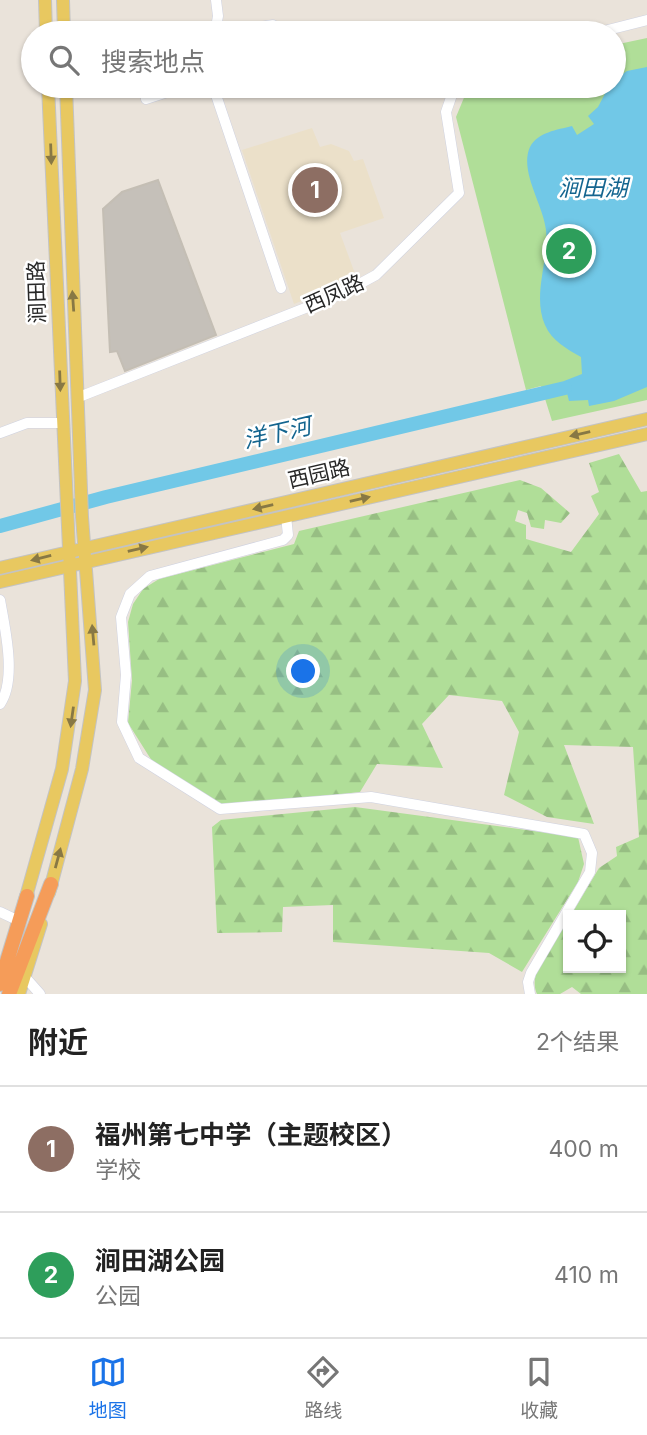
<!DOCTYPE html>
<html lang="zh">
<meta charset="utf-8">
<style>
body{margin:0;font-family:Inter,"Noto Sans SC",sans-serif;background:#f6f6f6;color:#222}
.controls{position:absolute;right:21px;bottom:21px;display:grid;overflow:hidden;border-radius:0px;box-shadow:0 2px 5px #0004}
.controls button{width:63px;height:63px;display:grid;place-items:center;padding:0;border:0;border-bottom:2px solid #e0e0e0;background:#fff;color:#222;font:35px sans-serif}
.you{position:absolute;left:304px;top:672px;width:24px;height:24px;margin:-18px;border:5px solid #fff;border-radius:50%;background:#1a73e8;box-shadow:0 0 0 10px #1a73e833}
.badge{display:grid;place-items:center;width:46px;height:46px;border-radius:50%;background:#1a73e8;color:#fff;font-size:23px;font-weight:700}
.pin{position:absolute;translate:-50% -50%;border:4px solid #fff;box-shadow:0 2px 7px #0006}
.list{margin:0;padding:0;list-style:none}
h2{display:flex;justify-content:space-between;align-items:center;height:91px;margin:0;padding:0 28px;font-size:30px}
h2 small{font-size:23px;font-weight:400;color:#767676}
.list li{display:grid;grid-template-columns:46px 1fr auto;gap:21px;align-items:center;box-sizing:border-box;height:126px;padding:0 28px;border-top:2px solid #e0e0e0}
.list b{display:block;font-size:26px;white-space:nowrap}
.list p{margin:0;font-size:23px;white-space:nowrap;color:#767676}
.list em{font-size:23px;font-style:normal;color:#767676}
.icon{flex:none;width:38px;height:38px;fill:none;stroke:currentColor;stroke-width:2;stroke-linecap:round;stroke-linejoin:round}
.map{position:relative;flex:none;width:647px;height:994px;overflow:hidden}
.search{position:absolute;background:#fff;box-shadow:0 2px 5px #0004;left:21px;right:21px;top:21px;height:77px;display:flex;align-items:center;gap:18px;box-sizing:border-box;padding:0 24px;border-radius:38px;color:#767676;font-size:26px}
.sheet{height:343px;background:#fff}
nav{display:flex;justify-content:space-around;align-items:center;box-sizing:border-box;height:98px;border-top:2px solid #e0e0e0;background:#fff;font-size:19px;color:#767676}
nav a{display:grid;justify-items:center;gap:4px}
nav .on{color:#1a73e8}
.map>svg:first-child{display:block}
</style>
<div class="map">
<svg width="647" height="994" viewBox="0 0 647 994">
<defs>
<pattern id="forest-firs" width="22" height="20" patternUnits="userSpaceOnUse" patternTransform="scale(1.75)"><rect width="22" height="20" fill="#b0de98"/><path d="M5 1l3.5 6h-7zM16 11l3.5 6h-7z" fill="#97be83"/></pattern>
</defs>
<rect width="100%" height="100%" fill="#eae3da"/>
<path fill="#ebe0c9" d="M312,128L320,147L331,144L349,151L354,161L363,159L384,218L340,233L357,279L294,304L242,150Z"/>
<path fill="url(#forest-firs)" d="M619,454L641,492L647,491V994H581L572,987L560,994H537C526,971 557,938 568,919V968H621V915H571L599,868L617,856L616,847L639,837L633,747L564,745L594,824L547,817L504,795L519,732L502,701L449,695L422,724L443,768L377,764L360,792L222,807L152,761L128,723L132,680L128,622L133,604L143,589L159,579L294,544L299,531L520,480L541,488L570,513L561,523L545,520L544,529L531,527L527,513L518,510L515,521L526,525V539L571,552L599,514L591,496L599,492L589,463Z
M355,807L578,837L584,864L578,882L522,972L489,953L333,942V905L283,907L282,932L217,933L212,827L221,820Z"/>
<path fill="#b0de98" d="M647,38V400L552,421L541,386L526,390L456,117L468,88L476,86H614V45Z"/>
<path fill="#71c8e7" d="M647,67V387L614,401L589,406L588,400L569,401L564,381L582,374L581,357C567,349 552,341 545,325C532,295 549,261 546,230C543,204 519,171 530,147C538,132 557,130 572,126L577,135L594,124L588,116L598,107L609,86H614V80L627,71Z"/>
<g fill="none" stroke-linecap="round" stroke-linejoin="round">
<path stroke="#71c8e7" stroke-width="14" d="M0,526L106,497L565,388"/>
</g>
<path fill="#c5c0b9" stroke="#c4beb4" stroke-width="2" d="M158,180L216,335L125,371L117,351L110,352L103,209L122,192Z"/>
<g fill="none" stroke-linecap="round" stroke-linejoin="round">
<defs>
<path id="minor" d="M215,33L218,16L216,0
M218,33L273,25
M596,33L647,20
M213,86L281,288
M146,99L186,86
M79,397L341,294L376,275L459,193L446,112L455,86
M0,433L27,423H61
M286,516L288,535L283,540L150,576L130,594L121,617L126,675L122,722L139,758L220,809L371,797L584,834L592,853L590,872L531,973L528,982L530,994
M0,600C5,628 17,680 0,704
M0,912L17,920
M25,977L40,994"/>
<path id="major" d="M45,0L46,33
M63,0L64,33
M0,568L647,419
M0,582L647,434
M49,893L82,769L95,690L82,517L66,86
M24,904L62,769L75,681L48,86
M19,994L41,924"/>
<path id="highway" d="M0,984L27,896
M9,994L51,884"/>
</defs>
<use href="#minor" stroke="#cfd2e0" stroke-width="11"/>
<use href="#major" stroke="#c3c3c3" stroke-width="14"/>
<use href="#highway" stroke="#c3c3c3" stroke-width="16"/>
<use href="#minor" stroke="#fff" stroke-width="10"/>
<use href="#major" stroke="#e8c860" stroke-width="12"/>
<use href="#highway" stroke="#f59c59" stroke-width="14"/>
</g>
<defs><path id="oneway-solid" d="M-6-.8H1V-3.2L6.5 0L1 3.2V.8H-6Z" transform="scale(1.75)"/></defs>
<g fill="#887844">
<use href="#oneway-solid" transform="translate(51 154) rotate(88)"/>
<use href="#oneway-solid" transform="translate(73 301) rotate(-94)"/>
<use href="#oneway-solid" transform="translate(60 381) rotate(88)"/>
<use href="#oneway-solid" transform="translate(580 434) rotate(167)"/>
<use href="#oneway-solid" transform="translate(360 499) rotate(-13)"/>
<use href="#oneway-solid" transform="translate(263 507) rotate(167)"/>
<use href="#oneway-solid" transform="translate(138 549) rotate(-13)"/>
<use href="#oneway-solid" transform="translate(41 558) rotate(166)"/>
<use href="#oneway-solid" transform="translate(93 635) rotate(-95)"/>
<use href="#oneway-solid" transform="translate(72 717) rotate(98)"/>
<use href="#oneway-solid" transform="translate(58 858) rotate(-75)"/>
</g>
<g text-anchor="middle" stroke-width="5" stroke-linejoin="round" paint-order="stroke">
<g font-size="21" fill="#282828" stroke="#fff">
<text transform="translate(37 292) rotate(-92)" y="7">涧田路</text>
<text transform="translate(334 294) rotate(-24)" y="7">西凤路</text>
<text transform="translate(319 474) rotate(-13)" y="7">西园路</text>
</g>
<g font-size="23" font-style="italic" fill="#14658f" stroke="#fff">
<text x="593" y="196">涧田湖</text>
<text transform="translate(277 433) rotate(-13)" y="8">洋下河</text>
</g>
</g>
</svg>
<div class="controls">
<button><svg class="icon" aria-label="locate" viewBox="0 0 24 24"><circle cx="12" cy="12" r="6"/><path d="M12 2v4M12 18v4M2 12h4M18 12h4"/></svg></button>
</div>
<div class="you"></div>
<div class="pin badge" style="left:315px;top:190px;background:#8d6e63">1</div>
<div class="pin badge" style="left:569px;top:251px;background:#2e9e5b">2</div>
<div class="search"><svg class="icon" aria-label="search" viewBox="0 0 24 24"><circle cx="10" cy="10" r="6"/><path d="M15 15l6 6"/></svg>搜索地点</div>
</div>
<section class="sheet">
<h2>附近<small>2个结果</small></h2>
<ul class="list">
<li><span class="badge" style="background:#8d6e63">1</span><div><b>福州第七中学（主题校区）</b><p>学校</p></div><em>400 m</em></li>
<li><span class="badge" style="background:#2e9e5b">2</span><div><b>涧田湖公园</b><p>公园</p></div><em>410 m</em></li>
</ul>
</section>
<nav>
<a class="on"><svg class="icon" aria-label="map" viewBox="0 0 24 24"><path d="M3 6l6-2 6 2 6-2v14l-6 2-6-2-6 2zM9 4v14M15 6v14"/></svg>地图</a>
<a><svg class="icon" aria-label="directions" viewBox="0 0 24 24"><path d="M12 3l9 9-9 9-9-9zM9 14v-3h6M13 9l2 2-2 2"/></svg>路线</a>
<a><svg class="icon" aria-label="saved" viewBox="0 0 24 24"><path d="M7 4h10v16l-5-4-5 4z"/></svg>收藏</a>
</nav>
